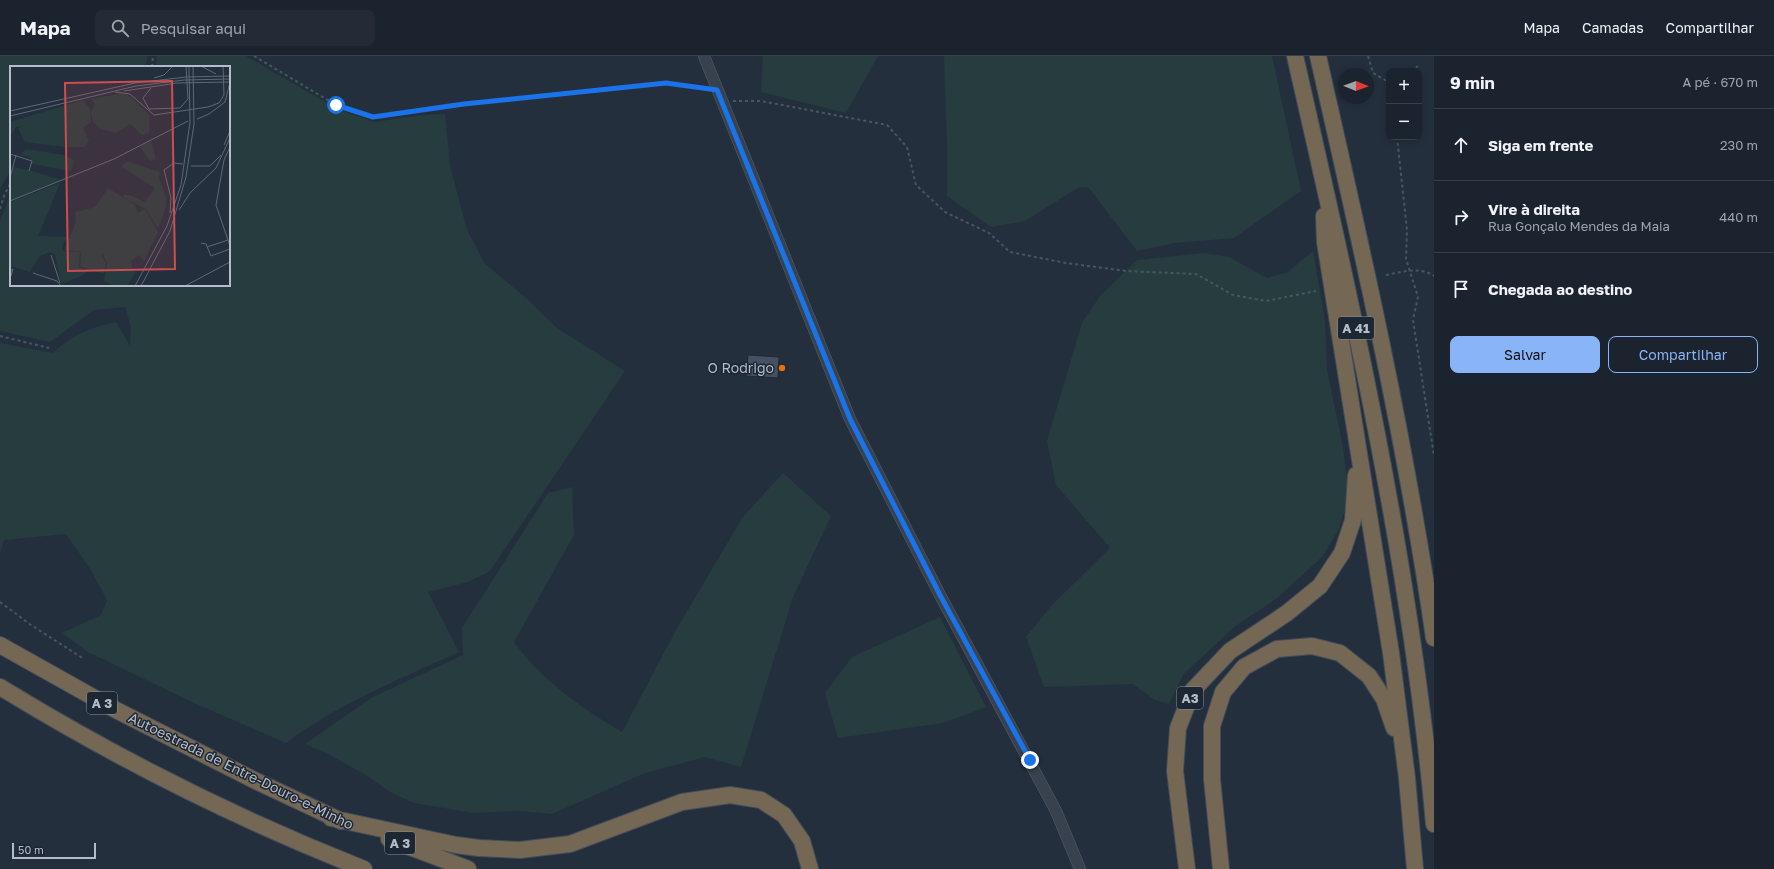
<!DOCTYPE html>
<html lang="pt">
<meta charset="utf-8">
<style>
body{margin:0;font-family:"Golos Text",sans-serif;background:#242b36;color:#f1f3f6}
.controls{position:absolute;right:12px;top:12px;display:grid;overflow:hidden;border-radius:8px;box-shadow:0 2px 6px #0003}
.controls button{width:36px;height:36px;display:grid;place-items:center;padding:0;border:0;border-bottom:1px solid #39404a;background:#1b232e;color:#f1f3f6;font:20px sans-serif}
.compass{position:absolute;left:1338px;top:12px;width:36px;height:36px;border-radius:50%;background:#1b232e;box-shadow:0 2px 6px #0003;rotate:91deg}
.scale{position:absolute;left:12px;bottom:10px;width:84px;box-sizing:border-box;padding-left:4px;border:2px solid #b4bcc9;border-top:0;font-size:11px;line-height:14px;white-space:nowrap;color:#b4bcc9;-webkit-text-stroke:3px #1d2633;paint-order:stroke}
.stop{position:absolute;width:12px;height:12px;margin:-9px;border:3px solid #1a73e8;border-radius:50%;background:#fff}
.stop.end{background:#1a73e8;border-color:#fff;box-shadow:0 1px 4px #0008}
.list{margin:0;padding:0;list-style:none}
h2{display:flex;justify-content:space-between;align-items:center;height:52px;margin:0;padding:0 16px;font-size:17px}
h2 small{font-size:13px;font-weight:400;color:#a0a4aa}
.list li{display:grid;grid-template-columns:26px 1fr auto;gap:12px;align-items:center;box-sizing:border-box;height:72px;padding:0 16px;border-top:1px solid #39404a}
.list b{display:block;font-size:15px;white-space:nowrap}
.list p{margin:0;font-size:13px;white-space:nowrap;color:#a0a4aa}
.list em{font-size:13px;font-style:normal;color:#a0a4aa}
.actions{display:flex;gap:8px;padding:12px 16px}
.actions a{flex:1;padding:9px 0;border:1px solid #8ab4f8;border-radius:8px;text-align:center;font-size:14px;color:#8ab4f8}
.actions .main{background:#8ab4f8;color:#111}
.icon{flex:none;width:22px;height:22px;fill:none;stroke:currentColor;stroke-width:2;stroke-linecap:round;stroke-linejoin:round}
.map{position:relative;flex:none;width:1434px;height:813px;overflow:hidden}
header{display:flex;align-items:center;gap:24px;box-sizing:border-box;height:56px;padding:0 20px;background:#1b232e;border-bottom:1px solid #39404a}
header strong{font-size:19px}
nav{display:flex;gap:22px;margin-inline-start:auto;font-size:14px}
.search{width:280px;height:36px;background:#242b36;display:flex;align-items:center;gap:10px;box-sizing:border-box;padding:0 14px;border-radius:8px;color:#a0a4aa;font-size:15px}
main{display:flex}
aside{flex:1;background:#1b232e}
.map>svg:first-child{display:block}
</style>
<header>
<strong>Mapa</strong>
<div class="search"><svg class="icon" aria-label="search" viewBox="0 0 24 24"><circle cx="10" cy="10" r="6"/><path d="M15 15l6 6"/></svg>Pesquisar aqui</div>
<nav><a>Mapa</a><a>Camadas</a><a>Compartilhar</a></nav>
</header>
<main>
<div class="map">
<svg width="1434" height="813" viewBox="0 0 1434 813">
<rect width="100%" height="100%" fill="#242f3e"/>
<path fill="#263c3f" d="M0,0H147L146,11H11V113L0,133Z
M157,0H246L339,54L374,66L422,59L445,58L450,110L467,174L485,208L525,241L557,272L625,315L490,515L468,526L428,536L459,596C400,623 338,648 286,687L194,647L88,596L62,577L101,559L107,544L91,514L66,478L4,484L0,498V287L53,297C72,279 90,272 116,266L130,290L131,271L125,251L94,254L50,286L0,275V165L11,138V229H229V11H156Z
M763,0H878L846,57L761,36Z
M944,0H1272L1301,135L1234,182L1175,187L1137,195L1089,132L1079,131L1025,165L991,171L947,140V87Z
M1313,195L1325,265L1327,314L1343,391L1349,439L1339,473L1322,501L1276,543L1234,571L1183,619L1169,648L1155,644L1133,628L1044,631L1026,581L1052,549L1110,492L1056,429L1047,385L1082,267L1100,240L1137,204L1204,197L1229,201L1267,222L1288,216Z
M783,417L831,460L793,541L741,711L705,701L645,717L552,758L518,755L474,757L414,747L390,736L366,719L326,697L305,688L371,642L463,599L462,572L548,437L572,431L574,479L514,586C541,624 583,653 622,676L675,576L742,462Z
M940,561L986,651L943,667L838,682L825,637L852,601Z"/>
<path fill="#455162" stroke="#1f2835" d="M748,299L779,301L778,322L746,320Z"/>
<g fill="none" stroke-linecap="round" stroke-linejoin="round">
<defs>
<path id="tertiary" d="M704,0L850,363L940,539L1056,755L1080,813"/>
<path id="motorway" d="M1295,0C1353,254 1411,508 1434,768
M1318,0C1362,193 1406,386 1434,582
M1324,160L1325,186L1391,597L1407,722L1415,813
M0,589L116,654L256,725L341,765
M0,631C116,702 237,763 364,813
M331,762L456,789L479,792L520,794L570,788L682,746L730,739L761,744L784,759L802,785L810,813
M389,783L468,813
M1187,813L1175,715L1178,672L1193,634L1230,595L1287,557L1320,530L1342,497L1353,464L1356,419
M1221,813L1212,723V670L1223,636L1244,611L1277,593L1312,590L1340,597L1369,620L1384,643L1394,672"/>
</defs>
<use href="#tertiary" stroke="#565f6c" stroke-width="12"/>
<use href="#motorway" stroke="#434c59" stroke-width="18"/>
<path stroke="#44595c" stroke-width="2" stroke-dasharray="3 3" stroke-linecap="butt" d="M254,0L336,49L373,61L464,48L666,27L705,32
M1368,0L1373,17L1385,24H1389
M152,11L153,0
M1411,15L1418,10
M733,45H761L887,69L907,91L916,129L945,156L989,177L1010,196L1066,207L1126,215L1196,218L1233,239L1266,245L1316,235
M1397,81L1407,174L1406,203L1418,241L1413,264L1434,400
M0,153L4,140L11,126
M1386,219C1401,216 1420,210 1434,220
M0,280L49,292
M0,546L31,569L84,603"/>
<use href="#tertiary" stroke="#38414e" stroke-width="11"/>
<use href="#motorway" stroke="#746855" stroke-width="16"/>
</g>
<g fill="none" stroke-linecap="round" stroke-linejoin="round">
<path stroke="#1a73e8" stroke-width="5" d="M336,49L373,61L464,48L666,27L717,34L850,363L940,539L1030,704"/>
</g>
<circle fill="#e8710a" stroke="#1d2633" stroke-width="1.5" cx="782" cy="312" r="4"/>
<g text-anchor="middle" stroke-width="3" stroke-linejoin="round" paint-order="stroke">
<g fill="#1d2633" stroke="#878f9c" stroke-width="1">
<rect x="1338" y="261" width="36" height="22" rx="3"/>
<rect x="1177" y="631" width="26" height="22" rx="3"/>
<rect x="87" y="636" width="30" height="22" rx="3"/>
<rect x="385" y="776" width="30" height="22" rx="3"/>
</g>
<g font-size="13" font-weight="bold" fill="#b4bcc9">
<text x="1356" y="277">A 41</text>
<text x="1190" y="647">A3</text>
<text x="102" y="652">A 3</text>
<text x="400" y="792">A 3</text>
</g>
<g font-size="14" fill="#b4bcc9" stroke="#1d2633" text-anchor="end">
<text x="774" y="317">O Rodrigo</text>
</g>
<g font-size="14" fill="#b4bcc9" stroke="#1d2633">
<text transform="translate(241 715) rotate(26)" y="5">Autoestrada de Entre-Douro-e-Minho</text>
</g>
</g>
<g transform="translate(10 10)">
<rect width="220" height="220" fill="#242f3e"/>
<path d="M113,27L121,31L140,50L139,67L132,69L120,58L106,67L91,63L83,56L81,47L85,38L81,33ZM73,34L80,43L81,56L73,62L79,75L75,81H55L15,76L8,62L14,60L6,61L0,70V56ZM141,74L146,93L140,95L130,81ZM16,83L54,89L64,94L61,105L22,98L20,91L10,89ZM117,95L150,106L149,111L156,131V141L148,163L136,143L114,132L113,129H120L134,136L145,122L111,101ZM4,101L19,104L51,114L0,135V116ZM50,117L28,170L57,171L52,180V185L70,186L69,201L77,207L55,217L51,216L45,189L40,186L30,190L20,206L0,200V136ZM98,122L125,139L128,147L135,143L148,166L134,195L129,189L121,195L122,203L126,206L117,220H104L94,215L97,197L93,189L95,187L91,188L96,197L94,208L70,200L71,186L54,184L66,156L65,146L85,141Z" fill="#263c3f"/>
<path fill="none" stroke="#5e6776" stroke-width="1" d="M191,0L206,8M144,12L154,9L163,0M141,22L133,32L139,43L170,42L178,33L176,0M114,25L167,17L220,16M105,26L120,28L144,49L198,41L209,37L214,29L213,0M0,45L125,17L176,11L220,10M0,50L126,20L174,14L220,13M187,53L199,48L215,36L220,16M214,79L220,65M220,81L214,94L206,139L220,180M0,88L22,95L19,105M181,100H200L211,89M0,112L6,89M0,135L104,93L178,55M169,144L180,127L206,102L220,72M160,147L161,132L154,104L164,97L173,98M191,177L196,178L201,190L220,183M197,181L218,174M41,189L50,217M23,207L47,215L51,220M0,215L1,204L3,203L1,210M125,220L157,160L171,119L180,56L179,0M131,220L160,165L176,111L184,58L183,0M175,220L220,196"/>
<path fill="#ce4d50" fill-opacity="0.15" stroke="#ce4d50" stroke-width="2" d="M162,15L165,203L58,205L55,17Z"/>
<rect width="220" height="220" fill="none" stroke="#b4bcc9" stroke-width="2"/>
</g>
</svg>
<div class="controls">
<button>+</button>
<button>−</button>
</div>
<svg class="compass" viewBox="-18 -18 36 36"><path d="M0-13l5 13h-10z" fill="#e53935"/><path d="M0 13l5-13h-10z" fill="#a0a4aa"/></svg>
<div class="scale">50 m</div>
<div class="stop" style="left:336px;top:49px"></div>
<div class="stop end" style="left:1030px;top:704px"></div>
</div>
<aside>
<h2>9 min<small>A pé · 670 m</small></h2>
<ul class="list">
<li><svg class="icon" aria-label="ahead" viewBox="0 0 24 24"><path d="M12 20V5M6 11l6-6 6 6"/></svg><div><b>Siga em frente</b></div><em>230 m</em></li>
<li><svg class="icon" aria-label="right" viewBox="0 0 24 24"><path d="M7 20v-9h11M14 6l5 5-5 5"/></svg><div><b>Vire à direita</b><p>Rua Gonçalo Mendes da Maia</p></div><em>440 m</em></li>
<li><svg class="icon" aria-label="arrive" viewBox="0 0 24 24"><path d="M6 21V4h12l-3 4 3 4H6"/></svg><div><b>Chegada ao destino</b></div></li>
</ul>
<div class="actions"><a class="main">Salvar</a><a>Compartilhar</a></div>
</aside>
</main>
